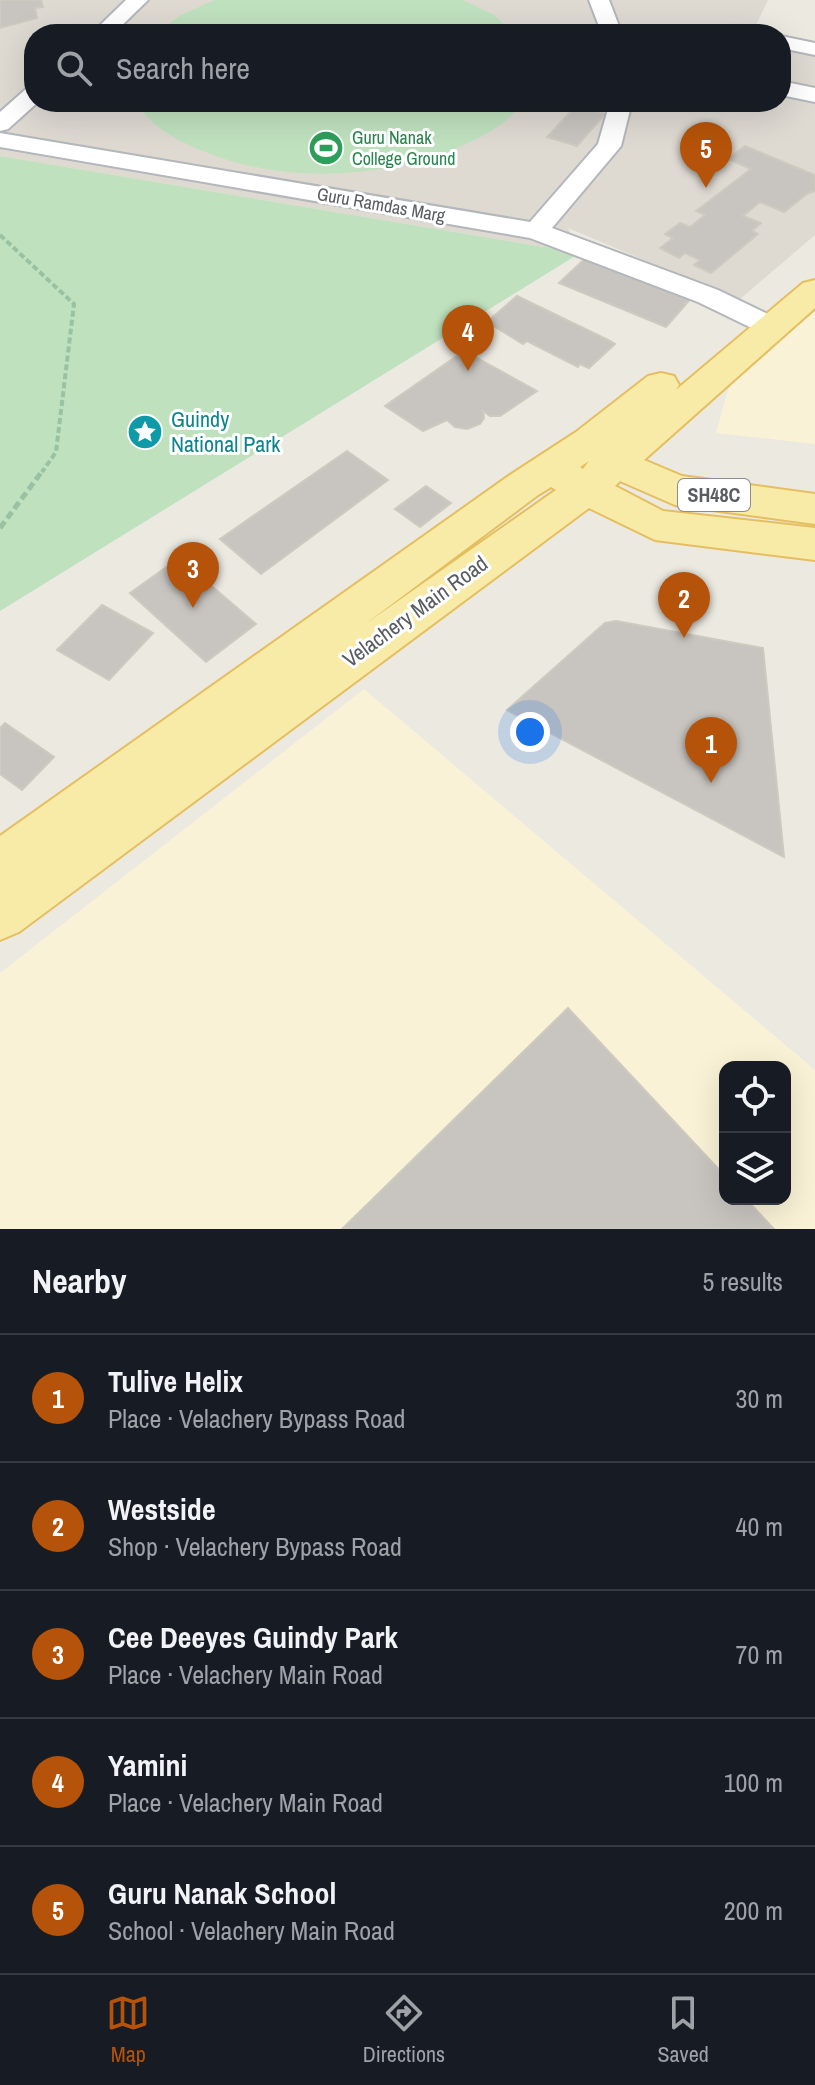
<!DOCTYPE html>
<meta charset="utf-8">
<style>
body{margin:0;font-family:"Archivo Narrow",sans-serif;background:#242831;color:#f1f3f6}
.controls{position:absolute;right:24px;bottom:24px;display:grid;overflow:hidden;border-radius:16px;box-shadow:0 8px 32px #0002}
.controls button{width:72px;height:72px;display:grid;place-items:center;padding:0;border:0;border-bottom:2px solid #363941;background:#171b24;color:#f1f3f6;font:40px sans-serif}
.you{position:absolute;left:530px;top:732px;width:28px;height:28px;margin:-20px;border:6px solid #fff;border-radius:50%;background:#1a73e8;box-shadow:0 0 0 12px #1a73e833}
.badge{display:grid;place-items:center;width:52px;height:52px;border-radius:50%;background:#b45309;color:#fff;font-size:26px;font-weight:700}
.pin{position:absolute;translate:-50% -66px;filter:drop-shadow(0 2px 4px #0008)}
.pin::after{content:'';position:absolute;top:42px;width:28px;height:24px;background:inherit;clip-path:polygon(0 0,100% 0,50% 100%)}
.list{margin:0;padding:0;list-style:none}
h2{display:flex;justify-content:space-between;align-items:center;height:104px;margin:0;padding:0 32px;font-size:34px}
h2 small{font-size:26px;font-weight:400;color:#9ea1a6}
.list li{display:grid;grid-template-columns:52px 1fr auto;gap:24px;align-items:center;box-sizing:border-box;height:128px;padding:0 32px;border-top:2px solid #363941}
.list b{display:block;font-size:30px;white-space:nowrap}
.list p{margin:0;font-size:26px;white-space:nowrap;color:#9ea1a6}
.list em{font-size:26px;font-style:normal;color:#9ea1a6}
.icon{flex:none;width:44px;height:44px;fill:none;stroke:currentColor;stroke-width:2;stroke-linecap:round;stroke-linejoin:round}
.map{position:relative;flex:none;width:815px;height:1229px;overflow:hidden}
.search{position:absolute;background:#171b24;box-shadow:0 8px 32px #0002;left:24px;right:24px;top:24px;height:88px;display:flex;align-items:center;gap:20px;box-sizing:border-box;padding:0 28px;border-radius:32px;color:#9ea1a6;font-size:30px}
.sheet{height:744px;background:#171b24}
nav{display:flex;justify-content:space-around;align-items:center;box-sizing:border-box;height:112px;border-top:2px solid #363941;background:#171b24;font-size:22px;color:#9ea1a6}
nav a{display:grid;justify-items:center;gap:4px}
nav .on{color:#b45309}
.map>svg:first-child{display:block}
</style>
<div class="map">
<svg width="815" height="1229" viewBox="0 0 815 1229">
<rect width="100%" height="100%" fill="#ebe9e0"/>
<path fill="#faf2d6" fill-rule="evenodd" d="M815,305V444L716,433L734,367Z
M364,689L815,1070V1229H0V973ZM725,1067H785V1199H725Z"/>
<path fill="#dedad2" d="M0,0H768L754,29L777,34H34V102H781V35L815,41V235L739,300L568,228L580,253L0,156Z"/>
<path fill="#bfe1be" d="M214,0H463L494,15L515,34H157L179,16Z
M138,102H522C509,124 482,137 459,147C377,181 274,184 193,147C173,138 146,123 138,102Z
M0,156L580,253L0,611Z"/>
<path fill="#c8c5c0" stroke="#cfcabf" stroke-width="2" d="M0,0H41L43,7L35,8L37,18L0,28Z
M576,106L605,114L577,146L547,137Z
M745,146L815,175V191L807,194L784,212L760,202L743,216L761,223L752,231L758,234L711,273L694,265L700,260L685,253L679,258L660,248L673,238L665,234L680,223L690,227L705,215L696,211L751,169L728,159Z
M590,254L694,295L666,327L559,283Z
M517,296L608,340L615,344L589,368L580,364L578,367L527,341L523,344L487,322Z
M464,351L537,391L500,416H490L483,411L484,418L480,424L467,429L455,427L447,420L423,431L385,406Z
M347,451L388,480L261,574L220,539Z
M426,486L451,503L420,527L395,509Z
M179,558L256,624L206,662L130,593Z
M102,605L153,633L109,680L57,650Z
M616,621L763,648L784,857L507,710L605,623Z
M5,723L54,757L22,790L0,774V728Z
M568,1008L725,1176V1199H746L774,1229H342Z"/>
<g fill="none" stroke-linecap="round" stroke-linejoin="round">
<defs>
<path id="minor" d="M126,0H148L113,34H91Z
M589,0H609L622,34H602Z
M781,36L815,43V55L781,48Z
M781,81L815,88V102L781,95Z
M34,87V102H38L8,129L0,131V112L26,89Z
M610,102H632L621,146L552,228L718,290L782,321L786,327L782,333L772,336L762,333L698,302L530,238L0,147V133L530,222L598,144Z"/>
<path id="major" d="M815,280V308L644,460L682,476L815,494V524L675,505L620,481L615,486L663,511L815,528V560L655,540L589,508L19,932L0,940V836L510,475L576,432L648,376L661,373L674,376L679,385L676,390L803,283ZM589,461L583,469L580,467ZM551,487L556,490L364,625L538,495Z"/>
</defs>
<use href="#minor" stroke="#b3b6ba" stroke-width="4"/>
<use href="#major" stroke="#e5bf5f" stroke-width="4"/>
<path stroke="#99c1a4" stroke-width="4" stroke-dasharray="6 3" stroke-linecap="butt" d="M0,235L74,304L56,452L42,472"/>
<path stroke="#99c1a4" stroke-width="5" stroke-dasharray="8 4" stroke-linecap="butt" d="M0,528L43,470"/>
<use href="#minor" fill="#fff" fill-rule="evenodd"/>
<use href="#major" fill="#f8eba8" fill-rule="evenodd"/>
</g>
<defs>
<symbol id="stadium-disc" viewBox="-11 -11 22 22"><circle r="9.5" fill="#2e9e5b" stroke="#fff"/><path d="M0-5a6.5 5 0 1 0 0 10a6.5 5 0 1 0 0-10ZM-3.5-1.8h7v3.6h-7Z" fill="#fff"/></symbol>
<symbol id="sight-disc" viewBox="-11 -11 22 22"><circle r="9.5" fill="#0f9aa8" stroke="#fff"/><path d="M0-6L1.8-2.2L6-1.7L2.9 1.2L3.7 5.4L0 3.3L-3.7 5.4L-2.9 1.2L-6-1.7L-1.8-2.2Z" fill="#fff"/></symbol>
</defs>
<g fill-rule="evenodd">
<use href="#stadium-disc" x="306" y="128" width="40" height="40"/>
<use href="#sight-disc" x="125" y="412" width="40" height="40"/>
</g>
<g text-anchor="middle" stroke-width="6" stroke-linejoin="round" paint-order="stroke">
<g font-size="18" fill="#27864d" stroke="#fff" text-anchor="start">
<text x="352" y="144">Guru Nanak<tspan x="352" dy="21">College Ground</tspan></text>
</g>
<g font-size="18" fill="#595c60" stroke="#fff">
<text transform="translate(381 205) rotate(10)" y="6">Guru Ramdas Marg</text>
</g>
<rect fill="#fff" stroke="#8b8d90" stroke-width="2" x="678" y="479" width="72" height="32" rx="6"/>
<g font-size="20" font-weight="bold" fill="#595c60">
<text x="714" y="502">SH48C</text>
</g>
<g font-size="22" fill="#0d838f" stroke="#fff" text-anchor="start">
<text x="171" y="427">Guindy<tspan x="171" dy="25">National Park</tspan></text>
</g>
<g font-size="22" fill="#595c60" stroke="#fff">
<text transform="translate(415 611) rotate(-36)" y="8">Velachery Main Road</text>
</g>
</g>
</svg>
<div class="controls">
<button><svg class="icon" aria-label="locate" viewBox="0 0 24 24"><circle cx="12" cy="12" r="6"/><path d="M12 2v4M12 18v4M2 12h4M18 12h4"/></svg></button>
<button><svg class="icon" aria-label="layers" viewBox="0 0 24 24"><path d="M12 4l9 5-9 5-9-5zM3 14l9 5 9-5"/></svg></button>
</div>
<div class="you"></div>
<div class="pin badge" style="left:711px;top:783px">1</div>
<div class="pin badge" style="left:684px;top:638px">2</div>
<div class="pin badge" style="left:193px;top:608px">3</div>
<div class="pin badge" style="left:468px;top:371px">4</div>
<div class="pin badge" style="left:706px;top:188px">5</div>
<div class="search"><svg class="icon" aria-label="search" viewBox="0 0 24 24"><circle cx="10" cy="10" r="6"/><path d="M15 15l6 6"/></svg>Search here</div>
</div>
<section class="sheet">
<h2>Nearby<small>5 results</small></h2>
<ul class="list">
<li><span class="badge">1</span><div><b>Tulive Helix</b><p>Place · Velachery Bypass Road</p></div><em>30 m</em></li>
<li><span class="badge">2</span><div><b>Westside</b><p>Shop · Velachery Bypass Road</p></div><em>40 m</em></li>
<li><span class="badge">3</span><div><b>Cee Deeyes Guindy Park</b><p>Place · Velachery Main Road</p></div><em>70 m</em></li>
<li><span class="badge">4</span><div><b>Yamini</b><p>Place · Velachery Main Road</p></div><em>100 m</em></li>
<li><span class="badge">5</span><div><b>Guru Nanak School</b><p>School · Velachery Main Road</p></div><em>200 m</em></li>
</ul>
</section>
<nav>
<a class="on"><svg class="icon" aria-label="map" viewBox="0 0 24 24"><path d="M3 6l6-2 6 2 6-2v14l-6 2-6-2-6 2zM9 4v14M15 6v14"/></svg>Map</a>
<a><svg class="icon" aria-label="directions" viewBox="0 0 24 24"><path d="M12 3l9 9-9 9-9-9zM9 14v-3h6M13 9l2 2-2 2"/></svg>Directions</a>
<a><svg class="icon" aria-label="saved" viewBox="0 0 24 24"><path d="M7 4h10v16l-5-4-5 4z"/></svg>Saved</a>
</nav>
